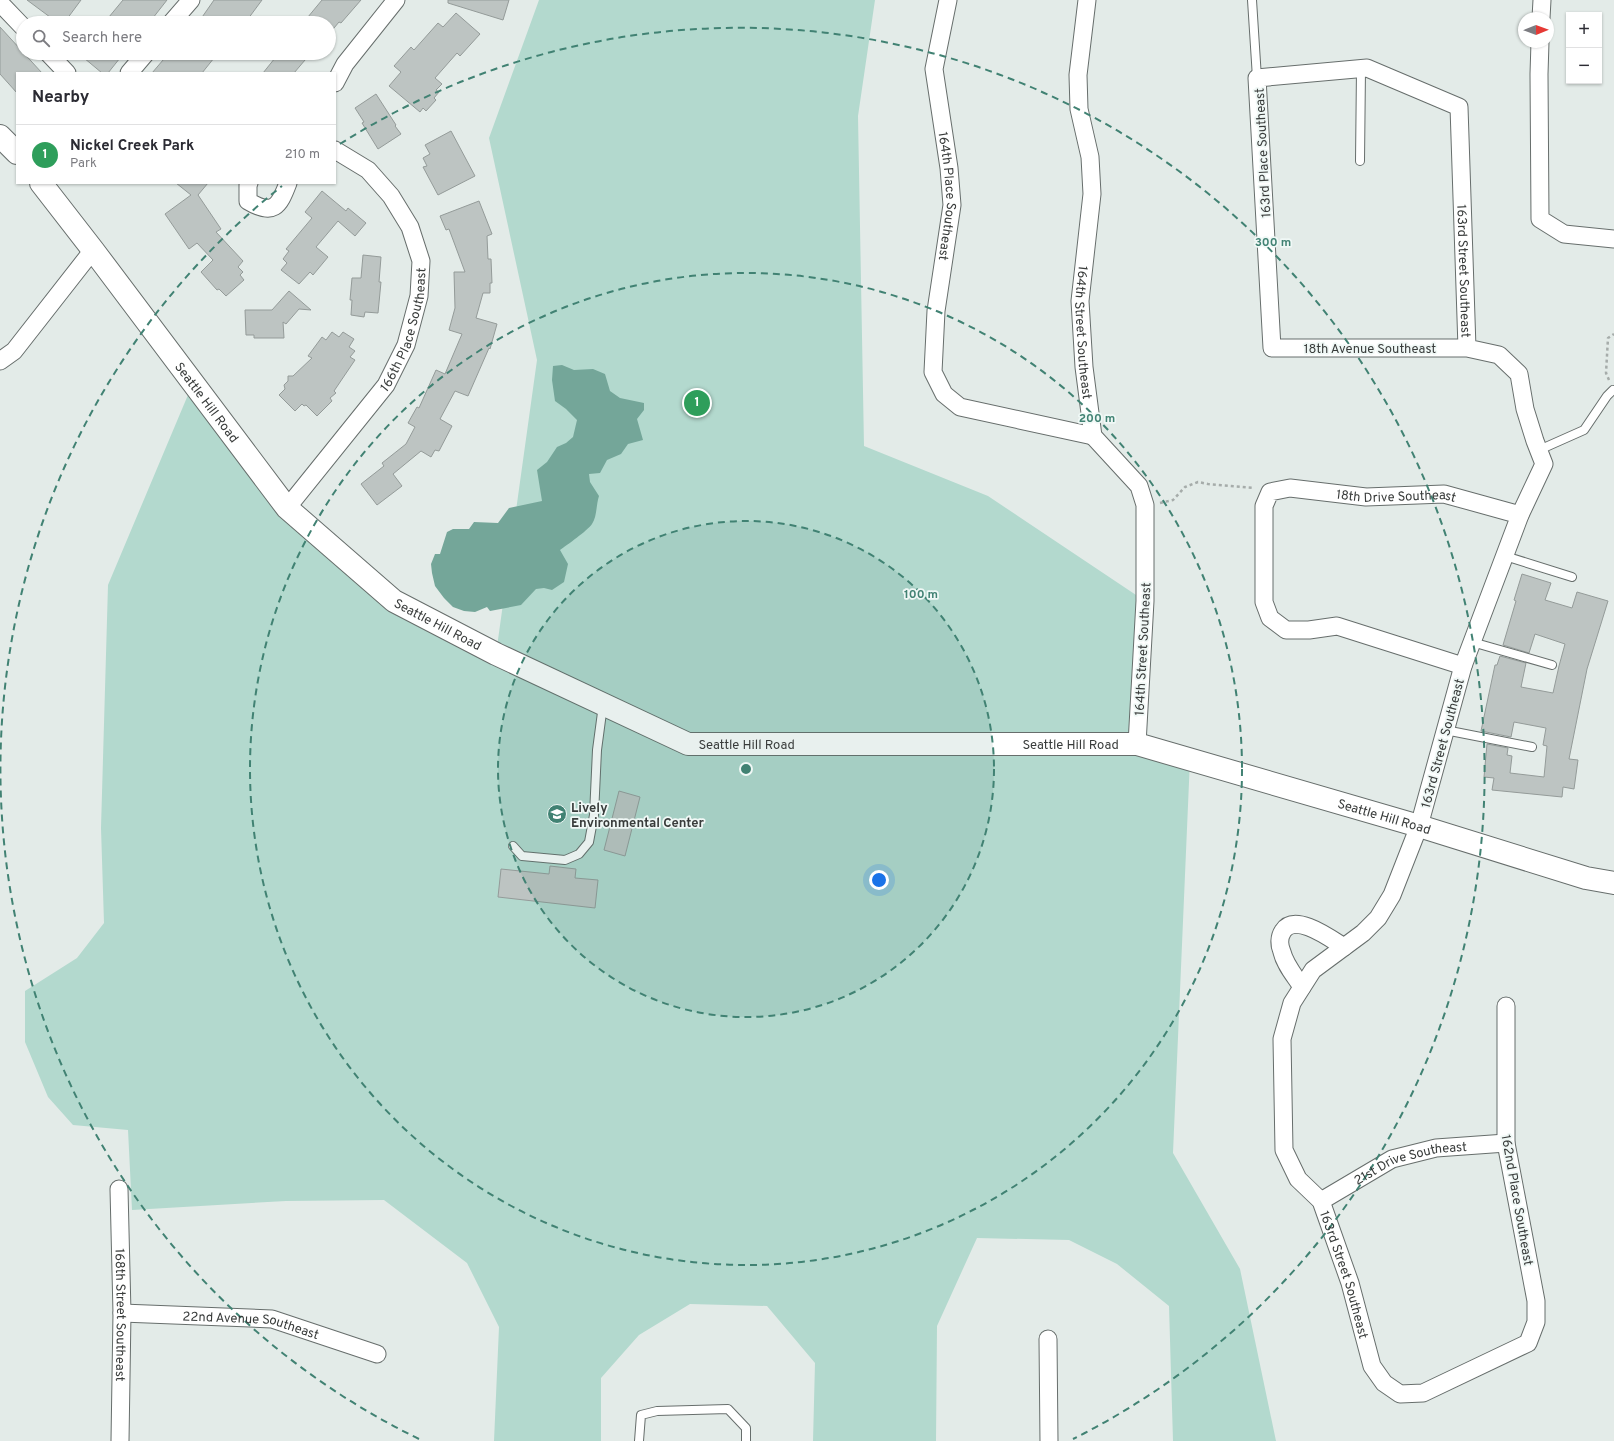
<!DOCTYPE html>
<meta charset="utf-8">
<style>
body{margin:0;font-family:Overpass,sans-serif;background:#f7f7f7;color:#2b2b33}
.controls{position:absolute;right:12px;top:12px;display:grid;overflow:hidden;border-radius:0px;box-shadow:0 1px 3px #0004}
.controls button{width:36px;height:36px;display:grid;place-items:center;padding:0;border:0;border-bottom:1px solid #e1e1e2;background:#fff;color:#2b2b33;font:20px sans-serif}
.compass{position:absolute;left:1518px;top:12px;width:36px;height:36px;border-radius:50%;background:#fff;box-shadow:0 1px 3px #0004;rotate:89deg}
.you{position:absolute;left:879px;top:880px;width:14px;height:14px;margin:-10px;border:3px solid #fff;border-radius:50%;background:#1a73e8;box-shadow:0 0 0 6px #1a73e833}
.badge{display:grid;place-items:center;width:26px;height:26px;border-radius:50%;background:#418273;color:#fff;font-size:13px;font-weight:700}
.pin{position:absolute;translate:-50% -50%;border:2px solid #fff;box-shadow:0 1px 4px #0006}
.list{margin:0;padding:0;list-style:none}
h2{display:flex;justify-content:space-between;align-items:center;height:52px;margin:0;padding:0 16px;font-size:17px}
h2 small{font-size:13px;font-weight:400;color:#7c7c81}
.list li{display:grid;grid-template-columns:26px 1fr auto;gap:12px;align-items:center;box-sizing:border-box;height:60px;padding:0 16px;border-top:1px solid #e1e1e2}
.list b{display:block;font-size:15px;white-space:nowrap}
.list p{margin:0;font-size:13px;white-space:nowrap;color:#7c7c81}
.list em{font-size:13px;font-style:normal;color:#7c7c81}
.icon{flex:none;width:22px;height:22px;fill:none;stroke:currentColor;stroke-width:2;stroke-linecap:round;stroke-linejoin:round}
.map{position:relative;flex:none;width:1614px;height:1441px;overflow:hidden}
.search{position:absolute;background:#fff;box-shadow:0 1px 3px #0004;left:16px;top:16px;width:320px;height:44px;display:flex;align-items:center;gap:10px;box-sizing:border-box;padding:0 14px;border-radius:22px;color:#7c7c81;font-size:15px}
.panel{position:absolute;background:#fff;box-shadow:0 1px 3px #0004;left:16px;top:72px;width:320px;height:112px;border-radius:0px}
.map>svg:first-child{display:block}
</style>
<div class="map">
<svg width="1614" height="1441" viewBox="0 0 1614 1441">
<rect width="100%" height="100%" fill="#e3ebe8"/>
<path fill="#b3d9ce" d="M539,0H875L858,116L864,446L988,496L1145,601L1137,744L1190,759L1173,1153L1240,1269L1276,1441H1173L1169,1306L1117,1264L1069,1240L977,1238L937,1326L936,1441H813L815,1363L767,1306L690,1304L639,1335L601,1378V1441H494L499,1327L467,1263L384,1200L286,1201L132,1210L128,1130L73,1125L48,1097L25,1042V991L77,958L104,923L101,828L108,585L193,383L287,508L394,601L496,654L537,360L489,138Z"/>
<path fill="#74a699" d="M562,365L574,370L593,369L605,374L610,391L620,398L644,403V410L637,419L643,440L628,444L621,454L607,460L600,473L589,474L590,482L599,496C596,505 597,517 592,524C587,531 567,545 560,550L568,564L564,582L552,590L544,588L536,589L521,605L490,611L487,607L475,612L464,611L453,607L444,598L435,586L432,573L431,564L435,554H440L447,532L453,529H469L474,522L498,523L509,508L542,501L537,470L547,462L557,447L566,443L573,437L577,420L566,409L555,401L552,380L553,366Z"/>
<path fill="#bdc4c2" stroke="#949b99" d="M27,0H81L64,23H58Z
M123,0H167L149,23H104Z
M214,0H262L245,23H198Z
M322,0H361L341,23L339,22L329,34V23H303Z
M448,0H509L503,20L448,3Z
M456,13L480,34L460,56L457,53L435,78L442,84L436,90L439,92L434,98L436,100L426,111L423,108L420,112L389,86L401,72L394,66L411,47L414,50L438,23L443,27Z
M0,27L42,73H17V93L0,74Z
M78,53H124L108,73H102Z
M169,53H218L202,73H152Z
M279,53H311L294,73H263Z
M376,94L396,125L395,126L401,134L378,149L362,123L364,122L355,108Z
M451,131L475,176L438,195L423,167L427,166L423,158L430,154L425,145Z
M176,183H208L198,195L221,229L216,232L243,261L238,267L243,272L240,275L244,280L226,296L219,289L217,290L201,272L213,260L197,243L189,249L165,214L191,195Z
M322,191L346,211L348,208L366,223L355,236L338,221L316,247L328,257L313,275L310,272L299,284L281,270L287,263L283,259L289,251L286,249L312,218L305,212Z
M479,201L492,234L487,236L488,259H491L492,283H490V293H483L476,318L497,324L490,349L489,348L468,396L455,391L440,419L452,426L439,451L435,450L431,457L421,451L393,474L402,486L377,505L361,484L384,466L382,463L406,444L415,427L408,423L417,407L419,408L436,370L445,374L462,334L449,330L455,308L454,272H465L449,229L446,230L440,216Z
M363,255L381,257L379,282H381L378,313L365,312L364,317L351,315L352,300H350L352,278H361Z
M289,291L311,310L299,309L286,324L283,322L284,338H254V335H246L245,310H272Z
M332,332L339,337L343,332L354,339L349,347L355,351L350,357L355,360L334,391L336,393L330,398L332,401L317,416L306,405L304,406L302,404L295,411L279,395L285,389L284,385L288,381V376H293L312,358L308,356L322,337L326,340Z
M1522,574L1551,583L1545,600L1572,608L1577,592L1608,601L1587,669L1569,759L1578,760L1574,789L1563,787L1562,797L1492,790L1494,778L1484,777L1487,744L1508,748L1507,755L1512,756L1510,773L1544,777L1547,746L1543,745L1546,728L1514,722L1511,737L1481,731L1495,665H1497L1500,656L1526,663L1521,687L1553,693L1559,666L1565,644L1535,634L1529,653L1503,645L1516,601L1514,600Z
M619,791L640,797L625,856L604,850Z
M550,866L576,869L575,878L598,880L595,908L498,897L501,869L549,874Z"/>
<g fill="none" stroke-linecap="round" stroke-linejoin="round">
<defs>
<path id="lane" d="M1252,0L1257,78
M1360,161L1361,69
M1539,450L1584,430L1607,396L1613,390
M1505,556L1572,577
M1472,642L1552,665
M1445,730L1532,747
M513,846L522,856L565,860L579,854L589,842L594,815L597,750L603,705
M639,1441L641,1415L657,1411L728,1409L746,1428V1441"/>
<g id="street">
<path id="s1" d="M948,0L934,69L949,168L952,205L936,311L933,372L944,394L960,407L1093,436"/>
<path id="s2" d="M1087,0L1078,75L1079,109L1090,157L1092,194L1080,301L1084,367L1093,436L1139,486L1145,505V601L1137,744"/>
<path d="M0,3L23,27"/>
<path d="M1541,18L1542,0"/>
<path d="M171,23L191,0"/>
<path d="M1540,42L1539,74L1540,219L1564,234L1614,239"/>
<path d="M48,53L67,73"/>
<path d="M129,73L146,53"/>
<path d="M335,83L345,64L396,0"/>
<path d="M249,183L248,185V201C273,216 279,207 288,183"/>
<path id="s3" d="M1467,348H1272L1257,78L1367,68L1459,107L1467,348L1499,355L1519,374L1525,409L1535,441L1544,464L1520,515L1463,666L1419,826L1392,895L1378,918L1363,933L1313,970L1292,1003L1282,1039L1284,1150L1298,1179L1321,1201L1350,1283L1372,1366L1384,1383L1400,1394L1423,1393L1528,1343L1536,1322V1301L1506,1143V1006"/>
<path d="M0,361L14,351L93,250"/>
<path id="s4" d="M287,508L386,385L406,345L419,296L421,261L410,227L391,196L368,170L335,150"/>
<path id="s5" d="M1463,666L1337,626L1309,630H1286L1270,618L1264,602V506L1270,492L1290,488L1366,497L1444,494L1520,515"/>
<path d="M1302,987C1295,976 1285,965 1282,952C1279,945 1279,937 1283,931C1295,912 1331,939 1344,947"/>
<path id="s6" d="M119,1189L122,1313L120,1441"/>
<path id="s7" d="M1321,1201L1392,1159L1436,1148L1506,1143"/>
<path id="s8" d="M122,1313L272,1319L377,1354"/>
<path d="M1048,1339L1049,1441"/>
</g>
<g id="secondary">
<path d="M0,136L17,153"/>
<path id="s9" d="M41,183L93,250L287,508L394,601L496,654L688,744H1137L1419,826L1586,878L1614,883"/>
</g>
</defs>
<use href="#lane" stroke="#676e6c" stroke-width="10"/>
<use href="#street" stroke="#676e6c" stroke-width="19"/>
<use href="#secondary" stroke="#676e6c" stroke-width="24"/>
<path stroke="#a6acaa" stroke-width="2.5" stroke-dasharray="3 3" stroke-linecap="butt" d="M1609,380L1606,373L1608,338L1614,334
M1160,503L1173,500L1185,487L1198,482L1208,484L1254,488"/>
<use href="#lane" stroke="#fff" stroke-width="8"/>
<use href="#street" stroke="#fff" stroke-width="17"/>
<use href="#secondary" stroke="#fff" stroke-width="22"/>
</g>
<circle cx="746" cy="769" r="248" fill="#418273" fill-opacity=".12"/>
<g fill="none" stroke="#418273" stroke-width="2" stroke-dasharray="7 5">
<circle cx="746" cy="769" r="248"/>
<circle cx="746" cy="769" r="496"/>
<path d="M419 1439A745 745 0 0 1 282 186M340 144A745 745 0 1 1 1073 1439"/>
</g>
<defs>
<symbol id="school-disc" viewBox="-11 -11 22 22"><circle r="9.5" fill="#418273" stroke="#f0f8f6"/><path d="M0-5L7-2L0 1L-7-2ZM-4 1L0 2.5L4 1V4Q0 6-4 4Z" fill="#fff"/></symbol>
</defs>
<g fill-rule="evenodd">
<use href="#school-disc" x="546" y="803" width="22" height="22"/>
</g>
<g text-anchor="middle" stroke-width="3.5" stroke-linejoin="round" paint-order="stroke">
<g font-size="13" fill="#393c3b" stroke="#f0f8f6">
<text transform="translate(1262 153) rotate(-93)" y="5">163rd Place Southeast</text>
<text dy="5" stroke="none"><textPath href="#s1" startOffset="199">164th Place Southeast</textPath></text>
<text dy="5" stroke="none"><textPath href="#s3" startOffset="840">163rd Street Southeast</textPath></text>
<text dy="5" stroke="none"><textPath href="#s4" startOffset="217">166th Place Southeast</textPath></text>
<text dy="5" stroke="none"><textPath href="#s2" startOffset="335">164th Street Southeast</textPath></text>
<text x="1370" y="353">18th Avenue Southeast</text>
<text dy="5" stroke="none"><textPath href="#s9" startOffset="275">Seattle Hill Road</textPath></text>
<text dy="5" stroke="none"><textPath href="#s5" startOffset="459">18th Drive Southeast</textPath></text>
<text dy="5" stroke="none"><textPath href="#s9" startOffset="599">Seattle Hill Road</textPath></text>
<text transform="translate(1142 649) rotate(-87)" y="5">164th Street Southeast</text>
<text transform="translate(1442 743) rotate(-75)" y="5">163rd Street Southeast</text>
<text dy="5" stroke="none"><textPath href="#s9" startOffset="935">Seattle Hill Road</textPath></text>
<text dy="5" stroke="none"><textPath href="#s9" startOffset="1259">Seattle Hill Road</textPath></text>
<text dy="5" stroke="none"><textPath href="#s9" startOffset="1583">Seattle Hill Road</textPath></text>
<text dy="5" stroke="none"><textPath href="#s7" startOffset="99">21st Drive Southeast</textPath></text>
<text transform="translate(1518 1200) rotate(80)" y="5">162nd Place Southeast</text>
<text dy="5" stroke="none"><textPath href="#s3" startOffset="1968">163rd Street Southeast</textPath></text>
<text dy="5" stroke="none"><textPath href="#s6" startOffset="126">168th Street Southeast</textPath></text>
<text dy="5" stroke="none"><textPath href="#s8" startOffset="130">22nd Avenue Southeast</textPath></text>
</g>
<g font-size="13" font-weight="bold" fill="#393c3b" stroke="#f0f8f6" text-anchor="start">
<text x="571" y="812">Lively<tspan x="571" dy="15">Environmental Center</tspan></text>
</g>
</g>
<circle cx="746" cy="769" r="6" fill="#418273" stroke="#f0f8f6" stroke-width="2"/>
<g font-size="12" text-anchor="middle" font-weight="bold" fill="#418273" stroke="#f0f8f6" stroke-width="3.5" stroke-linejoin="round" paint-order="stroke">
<text x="1273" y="246">300 m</text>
<text x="1097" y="422">200 m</text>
<text x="921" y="598">100 m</text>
</g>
</svg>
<div class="controls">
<button>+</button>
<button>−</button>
</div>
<svg class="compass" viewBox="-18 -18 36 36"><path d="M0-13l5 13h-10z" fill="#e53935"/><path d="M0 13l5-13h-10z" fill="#7c7c81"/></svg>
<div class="you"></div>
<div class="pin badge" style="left:697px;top:403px;background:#2e9e5b">1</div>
<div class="search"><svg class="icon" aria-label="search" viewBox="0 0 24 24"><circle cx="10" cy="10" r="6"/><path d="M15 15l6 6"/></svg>Search here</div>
<section class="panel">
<h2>Nearby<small></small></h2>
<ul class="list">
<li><span class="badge" style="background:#2e9e5b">1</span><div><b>Nickel Creek Park</b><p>Park</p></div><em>210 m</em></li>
</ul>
</section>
</div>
